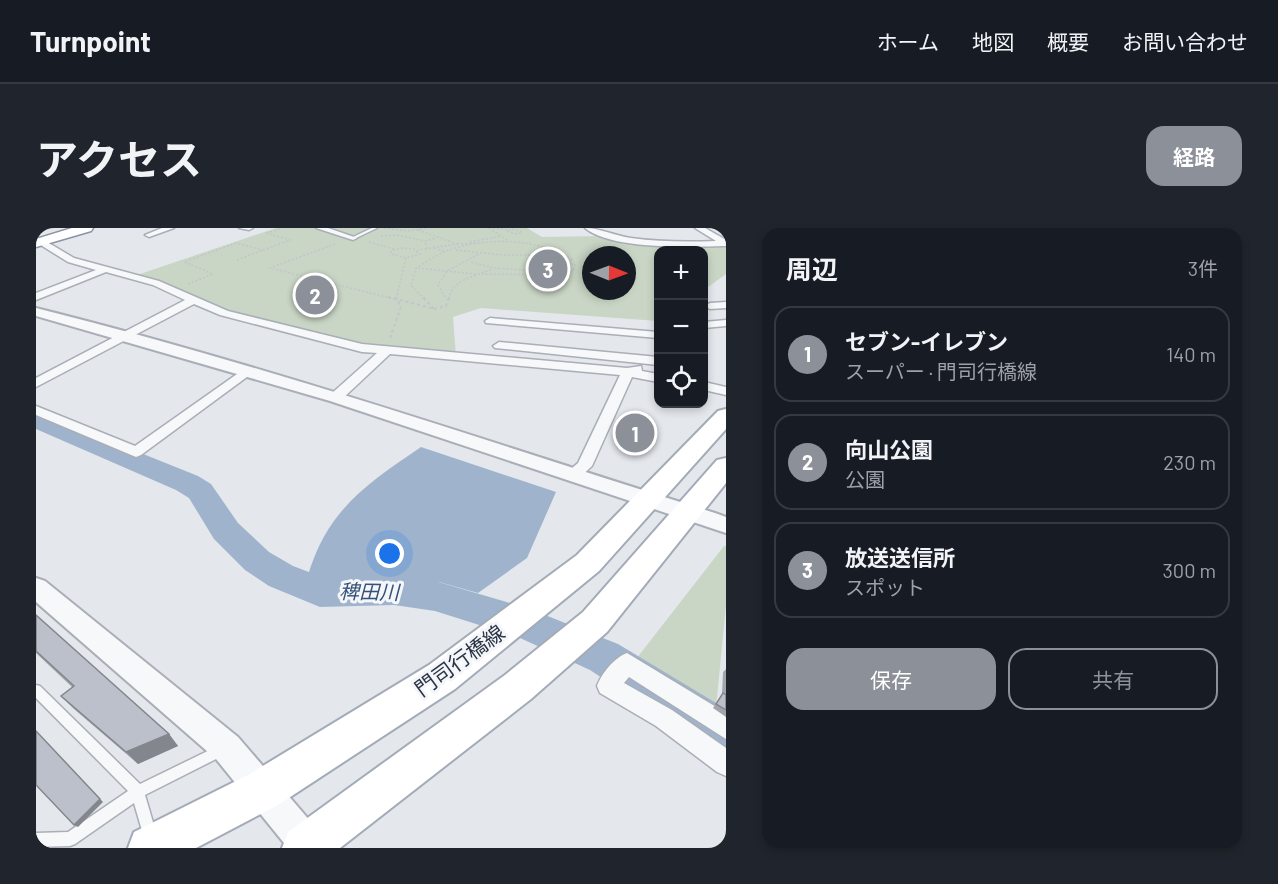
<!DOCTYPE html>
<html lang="ja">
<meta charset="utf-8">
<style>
body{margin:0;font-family:Barlow,"Noto Sans JP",sans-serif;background:#20242c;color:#f1f3f6}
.controls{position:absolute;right:18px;top:18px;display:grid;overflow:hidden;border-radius:12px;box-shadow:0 3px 9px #0003}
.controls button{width:54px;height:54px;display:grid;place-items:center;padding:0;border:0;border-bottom:2px solid #363941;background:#171b24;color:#f1f3f6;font:30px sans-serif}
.compass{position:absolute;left:546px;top:18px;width:54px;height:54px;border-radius:50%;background:#171b24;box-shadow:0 3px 9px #0003;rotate:91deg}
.you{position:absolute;left:354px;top:326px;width:21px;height:21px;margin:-15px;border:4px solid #fff;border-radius:50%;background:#1a73e8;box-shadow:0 0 0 9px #1a73e833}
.badge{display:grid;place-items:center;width:39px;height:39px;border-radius:50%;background:#8c9099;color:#fff;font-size:20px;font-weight:700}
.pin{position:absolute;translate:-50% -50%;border:3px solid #fff;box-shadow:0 2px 6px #0006}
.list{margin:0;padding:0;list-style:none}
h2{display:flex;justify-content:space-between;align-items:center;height:78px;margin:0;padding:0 24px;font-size:26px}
h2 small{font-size:20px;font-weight:400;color:#9ea1a6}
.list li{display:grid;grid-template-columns:39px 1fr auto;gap:18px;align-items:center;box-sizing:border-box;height:96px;margin:0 12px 12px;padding:0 12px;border:2px solid #363941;border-radius:18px}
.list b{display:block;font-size:22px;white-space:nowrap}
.list p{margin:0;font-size:20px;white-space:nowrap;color:#9ea1a6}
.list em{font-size:20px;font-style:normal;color:#9ea1a6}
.actions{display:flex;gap:12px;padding:18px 24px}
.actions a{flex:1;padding:14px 0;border:2px solid #8c9099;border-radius:18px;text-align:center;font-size:21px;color:#8c9099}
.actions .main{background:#8c9099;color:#fff}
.icon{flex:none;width:33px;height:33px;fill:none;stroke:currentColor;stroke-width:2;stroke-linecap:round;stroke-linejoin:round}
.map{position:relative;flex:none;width:690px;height:620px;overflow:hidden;border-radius:18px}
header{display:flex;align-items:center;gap:36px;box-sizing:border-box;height:84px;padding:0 30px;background:#171b24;border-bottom:2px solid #363941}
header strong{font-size:28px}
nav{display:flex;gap:33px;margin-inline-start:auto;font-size:21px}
.intro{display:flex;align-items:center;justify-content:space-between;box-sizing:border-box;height:144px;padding:0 36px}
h1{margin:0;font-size:42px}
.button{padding:15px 27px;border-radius:18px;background:#8c9099;color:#fff;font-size:21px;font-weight:700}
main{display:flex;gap:36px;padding:0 36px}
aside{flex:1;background:#171b24;border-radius:18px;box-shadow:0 3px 9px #0003}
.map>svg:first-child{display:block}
</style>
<header>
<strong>Turnpoint</strong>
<nav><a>ホーム</a><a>地図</a><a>概要</a><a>お問い合わせ</a></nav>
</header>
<div class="intro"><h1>アクセス</h1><a class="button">経路</a></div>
<main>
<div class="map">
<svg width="690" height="620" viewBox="0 0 690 620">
<rect width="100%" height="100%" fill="#e4e7ec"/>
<path fill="#c9d6c5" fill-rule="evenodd" d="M240,0H491L506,9L569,8L662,17L690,15V46L668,62V22H622V93L445,80L417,89L420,129L350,123L188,85L98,48ZM555,27H591V63H555Z
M688,318H690V377L679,490L597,435Z"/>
<path fill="#9fb4cc" d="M385,219L520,264L491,330L442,365L403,354L360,353L299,357L272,347C292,281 331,256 385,219Z"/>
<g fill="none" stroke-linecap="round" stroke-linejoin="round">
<path fill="#9fb4cc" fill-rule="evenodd" d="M0,183L162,248L175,256L202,295L233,324L257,338L286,349H358L399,353L494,381L582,416L690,481V528L674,522L554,442L484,410L399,383L358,377L284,379L233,358L209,342L178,311L153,270L140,262L0,201Z"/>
<defs>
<path id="service" d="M336,0H341L318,11L315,10Z
M0,457L4,458L104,556L186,516L190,518L192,522L190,526L109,567L121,608L119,613L114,615L109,613L98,575L39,616L34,618L0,619V605L32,604L92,563L0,470Z"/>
<path id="minor" d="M126,0H138L113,9L109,7Z
M203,0H217L213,2Z
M280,0H292L321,10L317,12Z
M549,0C564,0 579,8 595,10C623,14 652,14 680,13L659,0H669L690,12V18C656,19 575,22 549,0Z
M6,11L38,30L123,53L192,83L326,116L591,140L605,138L606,143L622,146V154L596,149L556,238L542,251L536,252L528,247L542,235L584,147L354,126L305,172H295L293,169L295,166L341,125L326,124L184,87L158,76L0,159V150L149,72L117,57L70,44L0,72V65L60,42L32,34L3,16V12Z
M690,74V80L674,81L669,78L674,75Z
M454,90L622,104V110L450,95L449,93Z
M690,92V98L668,100V94Z
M463,114L622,129V137L459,120L457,118Z
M211,139L217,143L215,146L105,227L100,229L0,187V178L99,218Z
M668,154L690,159V167L668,162Z
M591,425L690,485V511L593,449L588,455L636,482L690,520V548L681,544L620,498L564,465L561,458C566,445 578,430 591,425Z"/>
<path id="tertiary" d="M0,80C229,137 453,214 679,285L690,289V305L294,173L0,88Z
M0,350L9,353L202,509L287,608L293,620H252L180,531L0,374Z"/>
<path id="primary" d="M690,181V201L563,343L419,461L242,577L160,620H92L98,604L212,547L393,437L541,327L682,183Z
M690,230V255L571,404L495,471L304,620H246L252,604L469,447L547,384L681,232Z"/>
<path id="trunk" d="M36,0H57L55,3L0,19V11Z"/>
</defs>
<use href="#service" stroke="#a9aeb7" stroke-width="3"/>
<use href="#minor" stroke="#a9aeb7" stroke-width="3"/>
<use href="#tertiary" stroke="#a9aeb7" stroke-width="4"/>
<use href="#primary" stroke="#a3abb8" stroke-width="4"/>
<use href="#trunk" stroke="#8b94a3" stroke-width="3"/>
<path stroke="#c2c5cb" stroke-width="1.5" stroke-dasharray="2 2" stroke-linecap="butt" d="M348,0L372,3L391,0
M453,0L471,12
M457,0L472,2
M476,1L486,4L481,6L471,3Z
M382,2L421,16L382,22
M361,7L389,13
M345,8L361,7
M333,14L358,21
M434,14L465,8
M299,16L234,40L358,71
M421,16L444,15
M365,20L378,21L384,26L370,30L355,26V23Z
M398,20L408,23
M391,21L389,13L400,10
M420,22L467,27H503L539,37L537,43L532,45L458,40L434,34
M201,32L254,12L231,5L246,0
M382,40L439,46L534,47
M152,56L177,46L148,34L200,15L227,22
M409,69L402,57L411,43L445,25
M360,71L370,30
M388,71L375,57L380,40C391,34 401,26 413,22C451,9 503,10 537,32L531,34
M413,71C415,52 440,48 456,41"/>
<path stroke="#c2c5cb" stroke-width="2" stroke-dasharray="3 3" stroke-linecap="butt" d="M352,69L398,81L387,69
M398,81L410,78L413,69
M354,110L365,79L360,69"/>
<use href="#service" fill="#f7f8fa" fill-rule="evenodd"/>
<use href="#minor" fill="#f7f8fa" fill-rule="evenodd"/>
<use href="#tertiary" fill="#f7f8fa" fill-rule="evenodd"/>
<use href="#primary" fill="#fff" fill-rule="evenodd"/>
<use href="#trunk" fill="#fff" fill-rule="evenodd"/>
</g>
<path fill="#a1a5ae" d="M0,387L133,506L142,518L102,536L38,481L25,468L36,459L0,425Z
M690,441V489L677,480L686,467L687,444Z"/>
<path fill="#83868d" d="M0,503L67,574L42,599L38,597Z
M133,506L142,518L102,536L90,524Z"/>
<path fill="#bbc0ca" stroke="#83868d" stroke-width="1.5" d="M0,387L133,506L90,524L25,468L38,458L0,423Z
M687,465L690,467V482L680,476Z
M0,503L64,571L38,597L0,557Z"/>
<g text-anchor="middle" stroke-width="6" stroke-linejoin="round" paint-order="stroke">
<g font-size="20" font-style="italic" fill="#34527a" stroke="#f4f6f9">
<text transform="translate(333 364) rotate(1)" y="7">稗田川</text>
</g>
<g font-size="21" fill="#2b3445" stroke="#f4f6f9">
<text transform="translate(424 433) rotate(-36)" y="7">門司行橋線</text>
</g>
</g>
</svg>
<div class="controls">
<button>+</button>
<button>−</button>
<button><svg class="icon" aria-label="locate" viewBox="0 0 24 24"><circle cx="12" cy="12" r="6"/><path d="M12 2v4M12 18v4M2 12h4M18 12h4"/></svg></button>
</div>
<svg class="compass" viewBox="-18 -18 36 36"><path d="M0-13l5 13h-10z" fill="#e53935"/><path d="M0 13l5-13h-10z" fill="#9ea1a6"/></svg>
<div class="you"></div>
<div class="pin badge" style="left:599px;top:205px">1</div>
<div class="pin badge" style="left:279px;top:67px">2</div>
<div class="pin badge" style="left:512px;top:41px">3</div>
</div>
<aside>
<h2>周辺<small>3件</small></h2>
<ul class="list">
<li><span class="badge">1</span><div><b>セブン-イレブン</b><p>スーパー · 門司行橋線</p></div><em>140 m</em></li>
<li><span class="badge">2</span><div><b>向山公園</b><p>公園</p></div><em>230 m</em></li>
<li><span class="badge">3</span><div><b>放送送信所</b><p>スポット</p></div><em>300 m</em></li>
</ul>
<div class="actions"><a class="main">保存</a><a>共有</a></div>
</aside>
</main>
